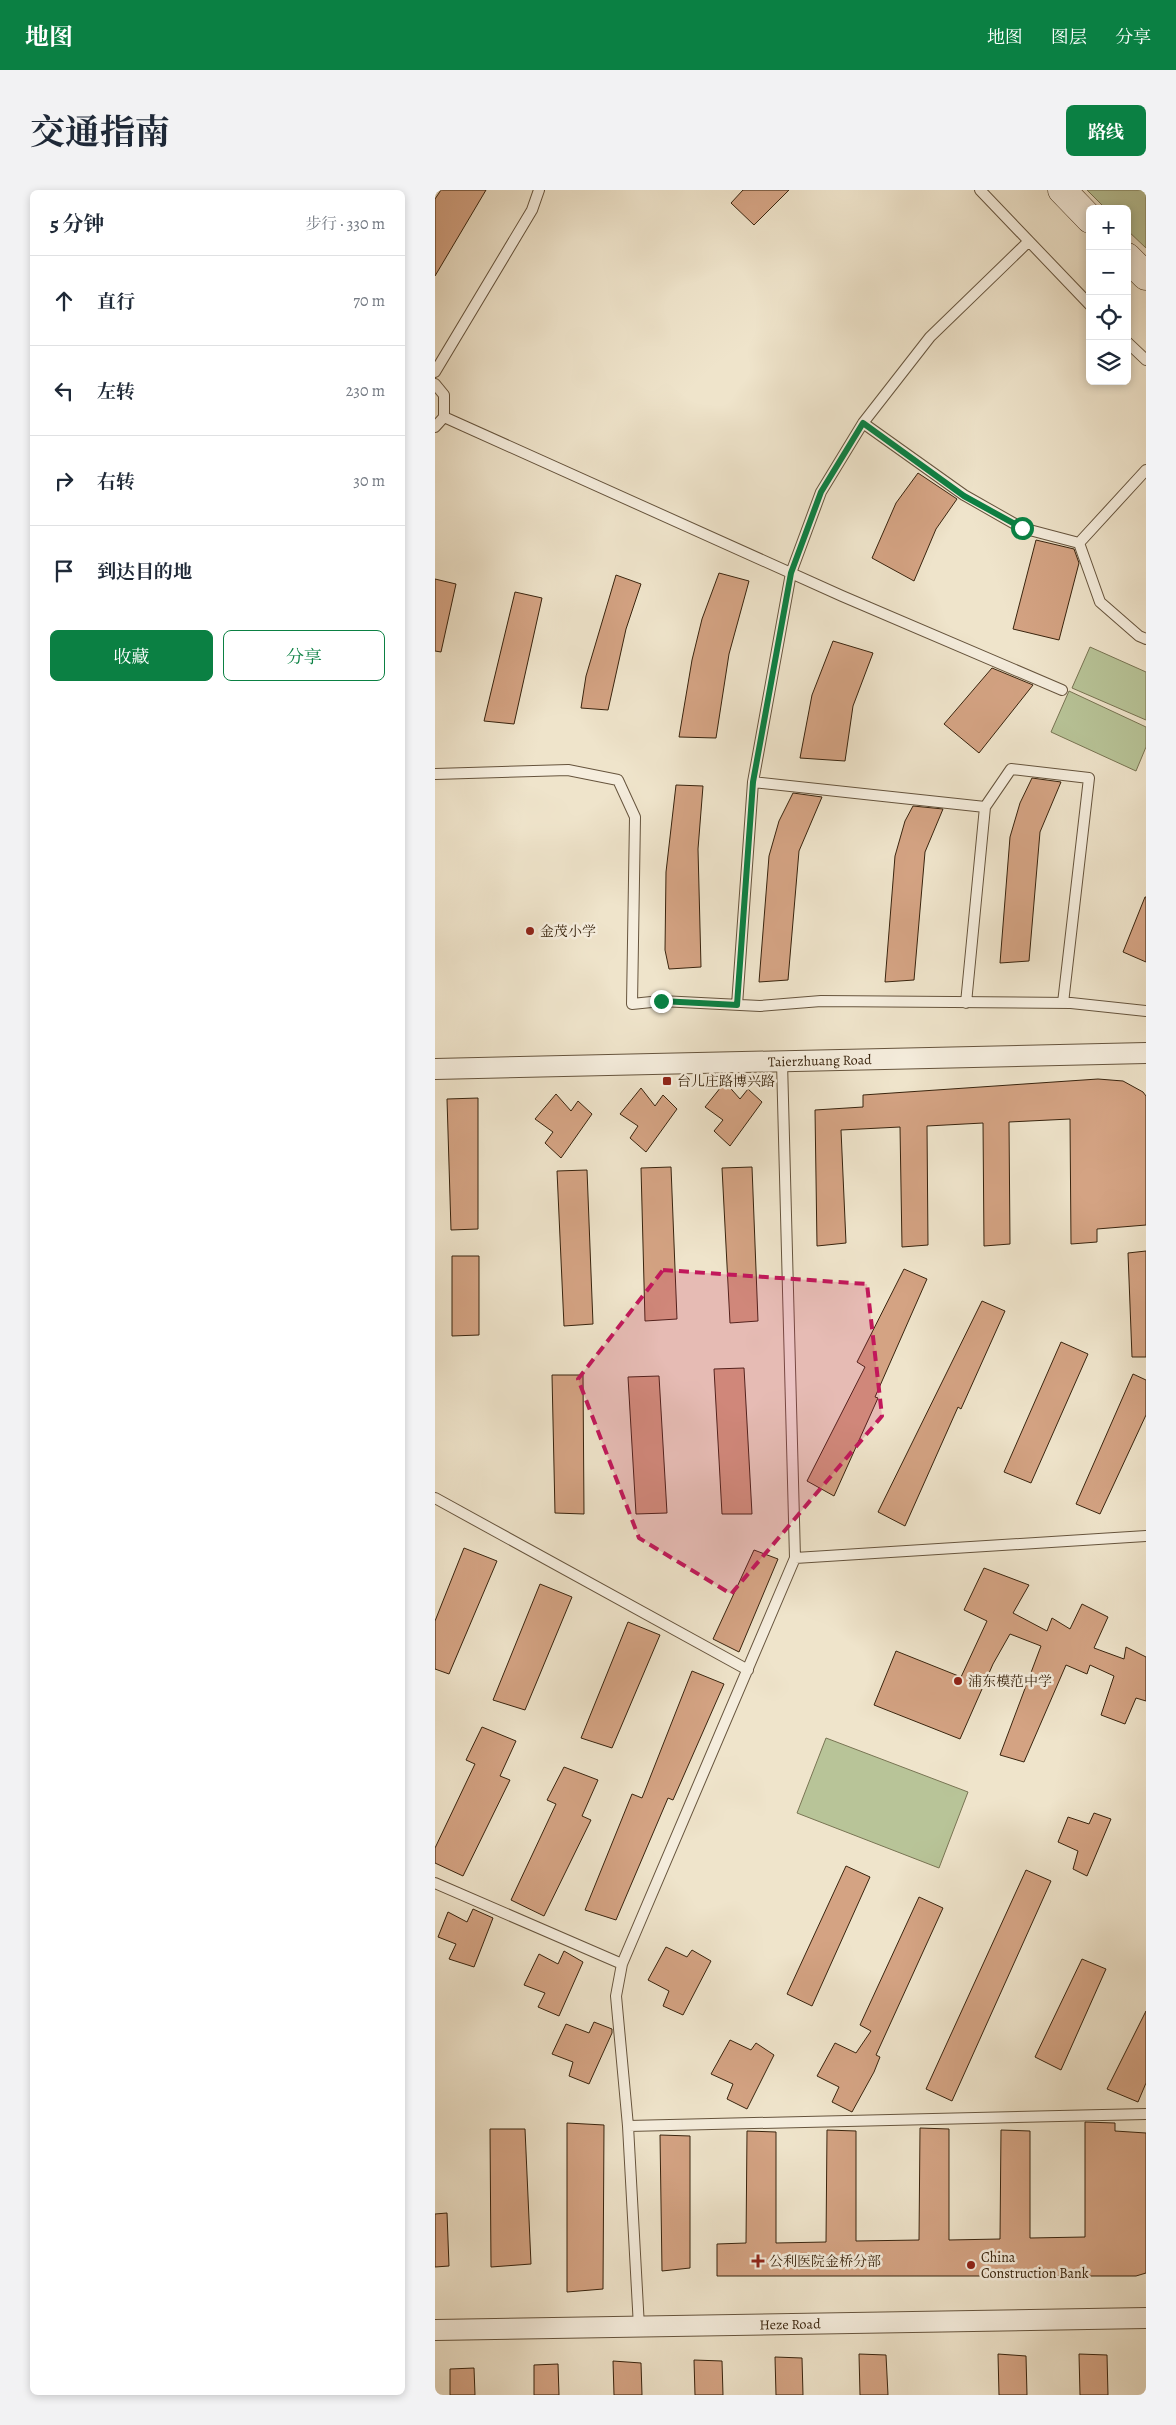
<!DOCTYPE html>
<html lang="zh">
<meta charset="utf-8">
<style>
body{margin:0;font-family:Alegreya,"Noto Serif SC",serif;background:#f2f2f3;color:#1f2937}
.controls{position:absolute;right:15px;top:15px;display:grid;overflow:hidden;border-radius:8px;box-shadow:0 2px 8px #0003}
.controls button{width:45px;height:45px;display:grid;place-items:center;padding:0;border:0;border-bottom:1px solid #e0e1e3;background:#fff;color:#1f2937;font:25px sans-serif}
.stop{position:absolute;width:15px;height:15px;margin:-11px;border:4px solid #0b8043;border-radius:50%;background:#fff}
.stop.end{background:#0b8043;border-color:#fff;box-shadow:0 1px 5px #0008}
.list{margin:0;padding:0;list-style:none}
h2{display:flex;justify-content:space-between;align-items:center;height:65px;margin:0;padding:0 20px;font-size:21px}
h2 small{font-size:16px;font-weight:400;color:#747a83}
.list li{display:grid;grid-template-columns:32px 1fr auto;gap:15px;align-items:center;box-sizing:border-box;height:90px;padding:0 20px;border-top:1px solid #e0e1e3}
.list b{display:block;font-size:19px;white-space:nowrap}
.list em{font-size:16px;font-style:normal;color:#747a83}
.actions{display:flex;gap:10px;padding:15px 20px}
.actions a{flex:1;padding:11px 0;border:1px solid #0b8043;border-radius:8px;text-align:center;font-size:18px;color:#0b8043}
.actions .main{background:#0b8043;color:#fff}
.icon{flex:none;width:28px;height:28px;fill:none;stroke:currentColor;stroke-width:2;stroke-linecap:round;stroke-linejoin:round}
.map{position:relative;flex:none;width:711px;height:2205px;overflow:hidden;border-radius:8px}
header{display:flex;align-items:center;gap:30px;box-sizing:border-box;height:70px;padding:0 25px;background:#0b8043;color:#fff}
header strong{font-size:24px}
nav{display:flex;gap:28px;margin-inline-start:auto;font-size:18px}
.intro{display:flex;align-items:center;justify-content:space-between;box-sizing:border-box;height:120px;padding:0 30px}
h1{margin:0;font-size:35px}
.button{padding:12px 22px;border-radius:8px;background:#0b8043;color:#fff;font-size:18px;font-weight:700}
main{display:flex;gap:30px;padding:0 30px}
aside{flex:1;background:#fff;border-radius:8px;box-shadow:0 2px 8px #0003}
.map>svg:first-child{display:block}
</style>
<header>
<strong>地图</strong>
<nav><a>地图</a><a>图层</a><a>分享</a></nav>
</header>
<div class="intro"><h1>交通指南</h1><a class="button">路线</a></div>
<main>
<aside>
<h2>5 分钟<small>步行 · 330 m</small></h2>
<ul class="list">
<li><svg class="icon" aria-label="ahead" viewBox="0 0 24 24"><path d="M12 20V5M6 11l6-6 6 6"/></svg><div><b>直行</b></div><em>70 m</em></li>
<li><svg class="icon" aria-label="left" viewBox="0 0 24 24"><path d="M17 20v-9H6M10 6l-5 5 5 5"/></svg><div><b>左转</b></div><em>230 m</em></li>
<li><svg class="icon" aria-label="right" viewBox="0 0 24 24"><path d="M7 20v-9h11M14 6l5 5-5 5"/></svg><div><b>右转</b></div><em>30 m</em></li>
<li><svg class="icon" aria-label="arrive" viewBox="0 0 24 24"><path d="M6 21V4h12l-3 4 3 4H6"/></svg><div><b>到达目的地</b></div></li>
</ul>
<div class="actions"><a class="main">收藏</a><a>分享</a></div>
</aside>
<div class="map">
<svg width="711" height="2205" viewBox="0 0 711 2205">
<rect width="100%" height="100%" fill="#efe4cb"/>
<filter id="stains"><feTurbulence type="fractalNoise" baseFrequency=".004" numOctaves="4"/><feColorMatrix values="0 0 0 0 .2 0 0 0 0 .09 0 0 0 0 .02 0 0 0 .5 -.17"/></filter>
<radialGradient id="worn" r=".72"><stop offset=".6" stop-color="#630" stop-opacity="0"/><stop offset="1" stop-color="#630" stop-opacity=".3"/></radialGradient>
<path fill="#b8c498" stroke="#787453" d="M652,0H711V58L692,40V19H671Z
M655,457L711,482V530L637,498Z
M634,501L711,537V557L701,581L616,542Z
M391,1548L533,1602L504,1678L362,1623Z"/>
<path fill="#d4a383" stroke="#39240e" d="M6,0H51L0,86V9Z
M308,0H354L319,35L296,13Z
M483,283L522,309L501,339L479,391L437,368L461,313Z
M601,350L639,359L644,373L624,450L578,439Z
M284,383L314,391L294,464L281,548L244,547L257,470L267,429Z
M181,385L206,394L191,439L173,520L146,518L151,486Z
M0,389L21,394L6,462L0,461Z
M80,402L107,408L79,534L49,531Z
M398,451L438,463L418,516L410,571L365,568L377,505Z
M557,478L598,495L544,563L509,534Z
M597,588L626,592L605,642L594,771L565,773L575,647L585,613Z
M241,595L268,596L263,659L266,777L234,779L230,760L231,682Z
M358,603L387,607L364,661L353,790L324,792L334,666L344,631Z
M478,616L508,619L490,662L479,790L450,792L460,666L470,631Z
M710,707H711V772L688,762Z
M663,889L688,891L708,902L711,906V1035L662,1039V1052L636,1054L635,929L574,932L575,1054L549,1056L548,933L492,936L493,1055L467,1057L465,937L406,940L411,1053L382,1056L380,920L428,917V905Z
M290,892L305,909L313,899L327,912L295,956L279,941L288,930L270,917Z
M206,898L220,916L228,905L242,919L211,962L195,948L203,936L185,924Z
M121,904L136,921L143,911L157,924L126,968L110,953L118,942L100,929Z
M43,908V1039L16,1040L12,909Z
M236,977L242,1129L210,1131L206,978Z
M317,977L323,1131L295,1133L287,978Z
M152,980L158,1134L129,1136L122,981Z
M711,1061V1167H697L693,1063Z
M17,1066H44V1145L17,1146Z
M469,1079L492,1089L440,1207L443,1208L399,1306L372,1291L430,1177L422,1172Z
M547,1111L570,1121L526,1219L523,1217L470,1336L443,1322Z
M626,1152L653,1164L596,1293L569,1282Z
M309,1178L317,1324H287L279,1179Z
M698,1184L711,1190V1225L665,1324L641,1314Z
M117,1185H148L149,1324L120,1323Z
M224,1186L232,1323L201,1324L193,1187Z
M29,1358L62,1371L14,1484L0,1479V1431Z
M319,1360L343,1369L304,1462L278,1449Z
M549,1378L594,1395L578,1423L612,1441L617,1428L635,1439L647,1414L673,1427L659,1458L689,1469L691,1457L711,1467V1511L701,1508L690,1534L666,1525L679,1486L655,1475L652,1484L631,1475L589,1572L565,1565L606,1456L575,1444L558,1474L525,1549L439,1515L461,1461L526,1487L552,1431L529,1420Z
M105,1394L137,1407L90,1520L58,1510Z
M193,1432L225,1445L177,1558L146,1548Z
M257,1481L289,1494L238,1610L233,1608L181,1730L150,1720L197,1604L207,1608Z
M47,1537L81,1551L65,1586L75,1590L28,1686L0,1673V1658L40,1574L31,1570Z
M129,1577L163,1590L147,1626L156,1630L109,1726L76,1710L121,1614L112,1610Z
M659,1623L676,1629L652,1686L638,1679L643,1661L623,1652L633,1627L654,1634Z
M411,1676L435,1687L377,1816L352,1804Z
M591,1680L616,1691L517,1911L491,1899Z
M484,1707L508,1718L441,1865L445,1867L439,1882L417,1922L397,1912L404,1897L382,1886L400,1853L421,1863L436,1841L425,1835Z
M38,1719L58,1728L39,1777L14,1769L21,1754L3,1747L13,1722L32,1732Z
M231,1757L252,1767L257,1760L276,1771L248,1825L228,1816L234,1801L213,1790Z
M129,1761L148,1772L124,1826L103,1817L110,1803L89,1795L104,1764L123,1774Z
M647,1769L671,1779L626,1880L600,1867Z
M711,1821V1893L703,1912L672,1899Z
M159,1832L177,1839V1843L154,1894L134,1886L138,1872L117,1864L131,1834L154,1843Z
M295,1850L316,1860L321,1853L339,1865L312,1919L292,1909L298,1894L276,1884Z
M650,1932L680,1933V1941L711,1943V2083L701,2086H282V2054L311,2053L312,1941L341,1942V2053L391,2052L392,1940L421,1941V2051L484,2050L485,1938L514,1939V2050L565,2049L566,1940L595,1941V2048L650,2047Z
M132,1933L169,1935L168,2099L132,2102Z
M55,1939H90L96,2074L56,2077Z
M225,1945L255,1946V2078L227,2081Z
M12,2023L14,2076L0,2077V2024Z
M424,2164L451,2165L453,2205H425Z
M563,2164L591,2166L592,2205H564Z
M644,2164L672,2165L673,2205H645Z
M340,2167L367,2168L368,2205H341Z
M259,2170L287,2171L288,2205H260Z
M178,2171L206,2173L207,2205H179Z
M123,2174L124,2205H99V2175Z
M39,2178L40,2205H15V2179Z"/>
<g fill="none" stroke-linecap="round" stroke-linejoin="round">
<defs>
<path id="lane" d="M545,0L655,115
M692,152L711,170
M0,182L97,20L104,0
M0,194L9,205V227L0,237
M9,227L407,406L627,500
M428,233L529,305L587,338L644,353L665,412L704,446L711,449
M644,353L711,280
M0,584L133,580L183,590L200,627L197,814L226,811L325,816L386,811L636,813L711,821
M318,592L550,617L531,813
M550,617L576,579L654,588L628,813
M302,815L318,592L356,383L386,302L428,233L495,147L593,52
M0,1308L313,1480
M360,1368L711,1346
M0,1693L187,1774
M193,1936L711,1924
M204,2137L193,1936L181,1806L187,1774L360,1368L347,872"/>
<g id="street">
<path id="s1" d="M0,879L711,863"/>
<path id="s2" d="M0,2140L711,2128"/>
</g>
<path id="secondary" d="M627,0L655,29
M692,67L711,86"/>
</defs>
<use href="#lane" stroke="#66543d" stroke-width="12"/>
<use href="#street" stroke="#66543d" stroke-width="22"/>
<use href="#secondary" stroke="#39240e" stroke-width="29"/>
<use href="#lane" stroke="#f5eddd" stroke-width="10"/>
<use href="#street" stroke="#f5eddd" stroke-width="20"/>
<use href="#secondary" stroke="#f5eddd" stroke-width="28"/>
</g>
<g fill="none" stroke-linecap="round" stroke-linejoin="round">
<path stroke="#0b8043" stroke-width="6" d="M226,811L302,815L318,592L356,383L386,302L428,233L529,306L587,338"/>
</g>
<path fill="#c2185b" fill-opacity="0.2" stroke="#c2185b" stroke-width="4" stroke-dasharray="10 6" stroke-linejoin="round" d="M228,1080L432,1094L447,1226L296,1404L204,1348L143,1189Z"/>
<g fill="#8f2418" stroke="#f5eddd" stroke-width="2">
<circle cx="95" cy="741" r="5"/>
<rect x="227" y="886" width="10" height="10" rx="2.5"/>
<circle cx="523" cy="1491" r="5"/>
<path d="M320.5 2063.5h5v5h5v5h-5v5h-5v-5h-5v-5h5z"/>
<circle cx="536" cy="2075" r="5"/>
</g>
<g text-anchor="middle" stroke-width="5" stroke-linejoin="round" paint-order="stroke">
<g font-size="14" fill="#39240e" stroke="#f5eddd" text-anchor="start">
<text x="105" y="746">金茂小学</text>
<text x="242" y="896">台儿庄路博兴路</text>
<text x="533" y="1496">浦东模范中学</text>
<text x="546" y="2072">China<tspan x="546" dy="16">Construction Bank</tspan></text>
<text x="334" y="2076">公利医院金桥分部</text>
</g>
<g font-size="14" fill="#39240e" stroke="#f5eddd">
<text dy="5" stroke="none"><textPath href="#s1" startOffset="385">Taierzhuang Road</textPath></text>
<text dy="5" stroke="none"><textPath href="#s2" startOffset="355">Heze Road</textPath></text>
</g>
</g>
<rect width="100%" height="100%" filter="url(#stains)"/>
<rect width="100%" height="100%" fill="url(#worn)"/>
</svg>
<div class="controls">
<button>+</button>
<button>−</button>
<button><svg class="icon" aria-label="locate" viewBox="0 0 24 24"><circle cx="12" cy="12" r="6"/><path d="M12 2v4M12 18v4M2 12h4M18 12h4"/></svg></button>
<button><svg class="icon" aria-label="layers" viewBox="0 0 24 24"><path d="M12 4l9 5-9 5-9-5zM3 14l9 5 9-5"/></svg></button>
</div>
<div class="stop" style="left:587px;top:338px"></div>
<div class="stop end" style="left:226px;top:811px"></div>
</div>
</main>
